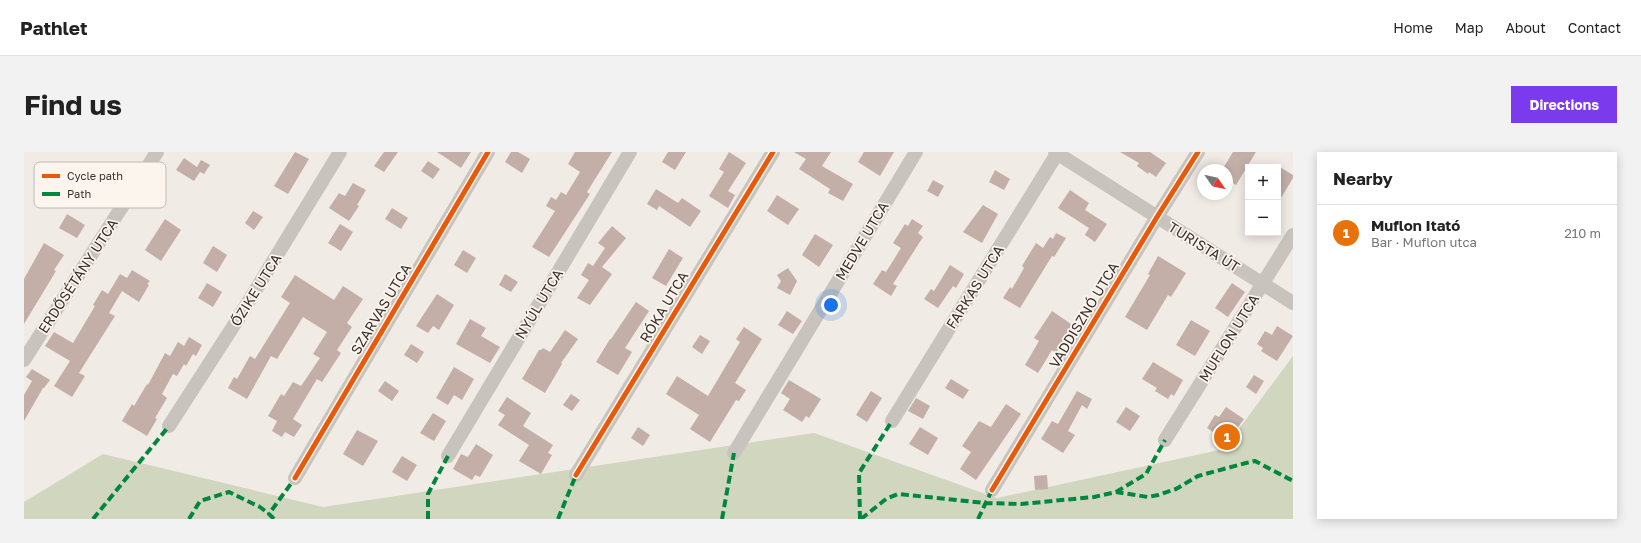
<!DOCTYPE html>
<meta charset="utf-8">
<style>
body{margin:0;font-family:"Golos Text",sans-serif;background:#f2f2f2;color:#222}
.controls{position:absolute;right:12px;top:12px;display:grid;overflow:hidden;border-radius:0px;box-shadow:0 2px 10px #0003}
.controls button{width:36px;height:36px;display:grid;place-items:center;padding:0;border:0;border-bottom:1px solid #e0e0e0;background:#fff;color:#222;font:20px sans-serif}
.compass{position:absolute;left:1173px;top:12px;width:36px;height:36px;border-radius:50%;background:#fff;box-shadow:0 2px 10px #0003;rotate:124deg}
.you{position:absolute;left:807px;top:153px;width:14px;height:14px;margin:-10px;border:3px solid #fff;border-radius:50%;background:#1a73e8;box-shadow:0 0 0 6px #1a73e833}
.badge{display:grid;place-items:center;width:26px;height:26px;border-radius:50%;background:#7c3aed;color:#fff;font-size:13px;font-weight:700}
.pin{position:absolute;translate:-50% -50%;border:2px solid #fff;box-shadow:0 1px 4px #0006}
.list{margin:0;padding:0;list-style:none}
h2{display:flex;justify-content:space-between;align-items:center;height:52px;margin:0;padding:0 16px;font-size:17px}
h2 small{font-size:13px;font-weight:400;color:#767676}
.list li{display:grid;grid-template-columns:26px 1fr auto;gap:12px;align-items:center;box-sizing:border-box;height:56px;padding:0 16px;border-top:1px solid #e0e0e0}
.list b{display:block;font-size:15px;white-space:nowrap}
.list p{margin:0;font-size:13px;white-space:nowrap;color:#767676}
.list em{font-size:13px;font-style:normal;color:#767676}
.map{position:relative;flex:none;width:1269px;height:367px;overflow:hidden;border-radius:0px}
header{display:flex;align-items:center;gap:24px;box-sizing:border-box;height:56px;padding:0 20px;background:#fff;border-bottom:1px solid #e0e0e0}
header strong{font-size:19px}
nav{display:flex;gap:22px;margin-inline-start:auto;font-size:14px}
.intro{display:flex;align-items:center;justify-content:space-between;box-sizing:border-box;height:96px;padding:0 24px}
h1{margin:0;font-size:28px}
.button{padding:10px 18px;border-radius:0px;background:#7c3aed;color:#fff;font-size:14px;font-weight:700}
main{display:flex;gap:24px;padding:0 24px}
aside{flex:1;background:#fff;border-radius:0px;box-shadow:0 2px 10px #0003}
.map>svg:first-child{display:block}
</style>
<header>
<strong>Pathlet</strong>
<nav><a>Home</a><a>Map</a><a>About</a><a>Contact</a></nav>
</header>
<div class="intro"><h1>Find us</h1><a class="button">Directions</a></div>
<main>
<div class="map">
<svg width="1269" height="367" viewBox="0 0 1269 367">
<rect width="100%" height="100%" fill="#f0ebe5"/>
<path fill="#d1d6bf" d="M1269,204V367H0V350L79,302L299,355L790,281L973,346L1200,297Z"/>
<path fill="#c3afa7" d="M271,0L285,7L264,42L250,34Z
M360,0H374L360,20L350,14Z
M413,0H447L437,16Z
M487,0H494L506,7L498,21L481,10Z
M551,0H588L563,40L566,42L525,105L508,95L531,59L522,54L527,45L532,48L537,40L542,43L556,20L544,12Z
M644,0H662L651,18L638,10Z
M705,0L722,11L704,39L711,43L704,56L685,44L700,20L695,17Z
M770,0H807L798,14L829,32L819,49L804,41L806,37L775,17L782,7Z
M840,0H870L856,24L834,10Z
M1096,0H1126L1142,11L1132,25L1125,20L1124,22L1113,14L1115,11Z
M1209,0H1232L1212,33L1203,27V18H1198Z
M160,6L173,15L177,8L186,13L180,22L176,20L170,29L152,18Z
M404,9L416,17L409,27L397,19Z
M1254,14L1269,23V26L1254,51Z
M971,18L986,27L980,38L965,30Z
M909,28L920,34L914,45L903,39Z
M329,31L342,38L333,53L335,54L325,69L305,56L315,41L321,44Z
M632,37L654,51L658,46L677,59L666,75L635,54L633,58L623,52Z
M1046,38L1065,51L1061,58L1083,72L1071,90L1061,83L1065,76L1034,56Z
M753,43L775,57L764,73L743,59Z
M959,53L974,62L958,91L939,80Z
M368,56L384,66L377,77L361,67Z
M229,59L239,65L230,78L221,71Z
M43,62L61,73L53,86L35,76Z
M141,67L157,78L137,109L121,98Z
M888,67L899,74L894,81L899,85L869,132L873,134L867,144L849,132L858,118L862,120L877,96L869,91L881,72L884,74Z
M316,72L329,80L317,99L304,91Z
M588,74L602,86L578,115L588,122L566,153L553,146L565,128L557,123L564,111L569,114L581,96L574,91Z
M1032,81L1042,86L1030,105L1028,104L996,156L979,146L986,135L988,137L1000,116L998,114L1012,91L1019,96L1026,85L1029,87Z
M791,82L809,93L795,115L778,103Z
M20,91L40,103L30,118L32,119L0,172V127Z
M189,94L203,103L193,120L179,111Z
M645,97L659,106L642,134L628,126Z
M439,98L452,106L443,121L430,113Z
M1134,104L1162,121L1147,145L1144,143L1123,178L1101,165L1126,123L1124,122Z
M926,113L940,122L932,136L929,134L914,156L900,147L907,137L910,139Z
M764,116L773,129L766,143L753,136L757,129L753,123Z
M108,118L126,129L123,132L125,133L115,150L98,139L85,161L91,164L55,221L61,224L48,245L30,234L46,209L21,194L30,180L49,191L71,154L69,153L78,138L84,142L96,122L103,126Z
M481,122L494,130L487,140L475,133Z
M271,123L310,148L319,134L339,147L323,171L328,175L313,198L317,201L298,230L293,227L269,267L278,273L270,285L261,280L258,285L248,279L253,269L244,264L257,242L260,244L269,230L277,234L296,206L289,202L303,180L279,165L253,207L247,204L223,247L204,236L210,225L213,227L226,204L231,207L266,151L257,145Z
M183,131L198,140L189,155L174,146Z
M1208,131L1221,140L1204,165L1191,156Z
M413,142L430,153L415,178L409,174L404,181L392,174Z
M612,150L625,159L601,196L608,200L594,223L572,210L586,187H587Z
M763,159L778,169L769,182L754,173Z
M1028,159L1050,174L1032,201L1028,198L1014,221L1001,213L1015,189L1010,186Z
M446,167L462,176L457,184L476,195L466,211L432,192Z
M1167,168L1186,179L1171,204L1152,193Z
M1253,174L1269,184L1253,209L1237,199L1239,196L1233,192L1241,179L1248,183Z
M720,175L738,187L711,231L722,238L715,249L712,248L686,290L666,277L675,263L642,242L653,224L684,244L716,190L712,187Z
M541,178L554,187L537,211L538,212L521,241L498,227L515,198H517L519,196L526,200Z
M676,183L686,189L678,202L668,195Z
M165,185L178,193L172,204L169,202L162,214L160,212L153,224L149,222L138,242L143,246L131,266L133,267L123,284L98,269L108,252L110,254L123,232L124,233L141,201L146,204L154,190L160,194Z
M387,192L400,200L393,211L380,203Z
M1129,210L1159,228L1150,244L1147,242L1144,247L1131,239L1133,236L1118,227Z
M430,215L450,227L438,248L430,243L424,253L412,246Z
M8,217L26,228L20,236H19L0,269V243L8,229L2,225Z
M1230,223L1240,229L1232,242L1222,235Z
M927,227L945,238L939,247L921,236Z
M765,228L797,247L785,266L782,264L778,270L759,258L766,247L757,241Z
M361,229L375,239L368,249L354,239Z
M847,239L858,246L843,270L832,263Z
M1053,239L1068,247L1063,257L1058,253L1044,279L1051,283L1039,301L1017,287L1028,269L1034,272Z
M547,242L556,248L548,259L539,253Z
M483,245L507,261L499,274L529,293L524,301L528,303L517,322L495,309L505,293L474,273L481,263L474,259Z
M892,246L906,254L899,267L884,259Z
M982,252L997,262L952,328L936,317L947,300L938,294L955,269L967,275Z
M1102,255L1116,264L1106,279L1092,270Z
M1202,255L1220,267L1204,289L1199,285L1198,286L1183,276L1191,263L1195,265Z
M409,261L422,269L410,289L396,281Z
M614,275L626,283L619,294L607,286Z
M896,275L914,286L904,303L885,292Z
M333,278L354,289L339,314L319,302Z
M452,292L469,303L456,325L451,323L448,328L429,317L437,302L444,305Z
M378,304L393,313L383,329L368,320Z
M1023,323L1024,337L1011,338L1010,324Z"/>
<g fill="none" stroke-linecap="round" stroke-linejoin="round">
<path stroke="#c9c3be" stroke-width="14" d="M1031,0L1269,151
M0,208L133,0
M868,269L1034,0
M145,274L212,170L316,0
M1141,288L1269,83
M710,301L892,0
M424,304L606,0
M552,323L749,0
M271,326L464,0
M968,338L1133,65L1174,0"/>
<path stroke="#00873e" stroke-width="4" stroke-dasharray="8 4" stroke-linecap="butt" d="M1092,340L1122,322L1141,288
M69,367L145,274
M165,367L176,349L205,340L236,355L245,362
M250,367L245,362L271,326
M404,367V342L424,304
M534,367L552,323
M698,367L710,301
M836,367L835,321L868,269
M837,367L862,347L874,342L961,351L997,352L1070,345L1092,340L1124,345L1134,343L1152,337L1174,324L1222,311L1231,309L1269,329
M954,367L968,338"/>
<defs>
<path id="cycleway" d="M552,323L749,0
M271,326L464,0
M968,338L1133,65L1174,0"/>
</defs>
<use href="#cycleway" stroke="#fbf5ee" stroke-width="8"/>
<use href="#cycleway" stroke="#e8590c" stroke-width="5"/>
</g>
<g text-anchor="middle" stroke-width="3.5" stroke-linejoin="round" paint-order="stroke">
<g font-size="14" fill="#3b302b" stroke="#fbf5ee">
<text transform="translate(838 89) rotate(-59)" y="5">MEDVE UTCA</text>
<text transform="translate(1180 95) rotate(32)" y="5">TURISTA ÚT</text>
<text transform="translate(54 124) rotate(-57)" y="5">ERDŐSÉTÁNY UTCA</text>
<text transform="translate(951 135) rotate(-58)" y="5">FARKAS UTCA</text>
<text transform="translate(232 138) rotate(-58)" y="5">ŐZIKE UTCA</text>
<text transform="translate(515 152) rotate(-59)" y="5">NYÚL UTCA</text>
<text transform="translate(640 155) rotate(-59)" y="5">RÓKA UTCA</text>
<text transform="translate(357 157) rotate(-59)" y="5">SZARVAS UTCA</text>
<text transform="translate(1060 163) rotate(-59)" y="5">VADDISZNÓ UTCA</text>
<text transform="translate(1205 186) rotate(-58)" y="5">MUFLON UTCA</text>
</g>
</g>
<rect x="10" y="10" width="132" height="46" rx="6" fill="#fbf5ee" stroke="#c1bab4" stroke-width="1"/>
<rect x="18" y="22" width="18" height="4" fill="#e8590c"/>
<rect x="18" y="40" width="18" height="4" fill="#00873e"/>
<g font-size="11" fill="#3b302b">
<text x="43" y="28">Cycle path</text>
<text x="43" y="46">Path</text>
</g>
</svg>
<div class="controls">
<button>+</button>
<button>−</button>
</div>
<svg class="compass" viewBox="-18 -18 36 36"><path d="M0-13l5 13h-10z" fill="#e53935"/><path d="M0 13l5-13h-10z" fill="#767676"/></svg>
<div class="you"></div>
<div class="pin badge" style="left:1203px;top:285px;background:#e8710a">1</div>
</div>
<aside>
<h2>Nearby<small></small></h2>
<ul class="list">
<li><span class="badge" style="background:#e8710a">1</span><div><b>Muflon Itató</b><p>Bar · Muflon utca</p></div><em>210 m</em></li>
</ul>
</aside>
</main>
